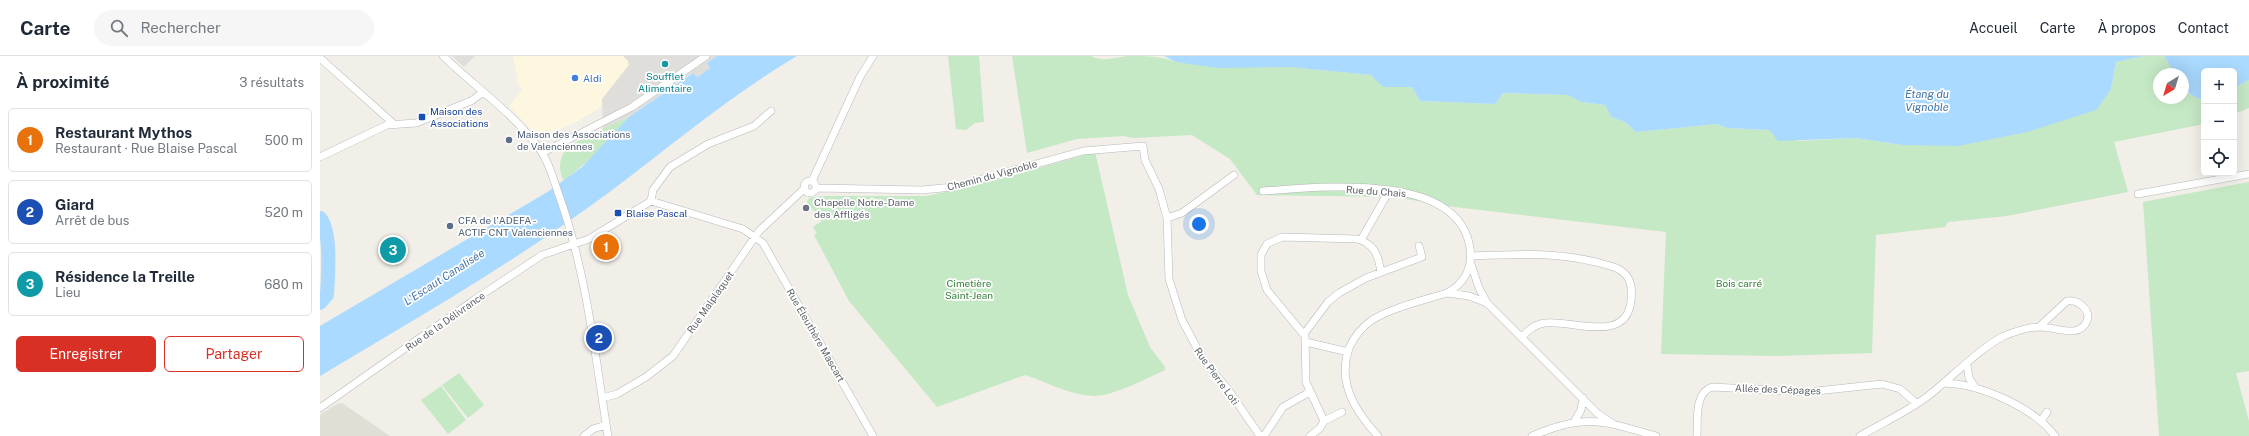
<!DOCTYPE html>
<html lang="fr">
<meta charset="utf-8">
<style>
body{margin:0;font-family:"Public Sans",sans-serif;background:#f6f6f7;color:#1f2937}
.controls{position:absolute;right:12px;top:12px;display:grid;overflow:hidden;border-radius:6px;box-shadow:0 4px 16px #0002}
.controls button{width:36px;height:36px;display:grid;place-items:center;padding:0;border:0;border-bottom:1px solid #e0e1e3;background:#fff;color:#1f2937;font:20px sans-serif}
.compass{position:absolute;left:1833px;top:12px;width:36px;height:36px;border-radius:50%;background:#fff;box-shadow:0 4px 16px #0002;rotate:218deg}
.you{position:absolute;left:879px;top:168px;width:14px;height:14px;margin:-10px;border:3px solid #fff;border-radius:50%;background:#1a73e8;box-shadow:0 0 0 6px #1a73e833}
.badge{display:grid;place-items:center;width:26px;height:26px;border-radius:50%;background:#d93025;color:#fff;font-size:13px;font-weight:700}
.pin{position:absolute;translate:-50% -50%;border:2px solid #fff;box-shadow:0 1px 4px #0006}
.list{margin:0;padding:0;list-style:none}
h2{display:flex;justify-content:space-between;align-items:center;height:52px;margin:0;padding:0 16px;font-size:17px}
h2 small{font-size:13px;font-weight:400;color:#747a83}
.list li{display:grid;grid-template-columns:26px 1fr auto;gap:12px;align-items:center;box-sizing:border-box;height:64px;margin:0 8px 8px;padding:0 8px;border:1px solid #e0e1e3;border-radius:6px}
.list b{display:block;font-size:15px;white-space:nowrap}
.list p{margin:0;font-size:13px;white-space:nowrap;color:#747a83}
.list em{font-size:13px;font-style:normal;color:#747a83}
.actions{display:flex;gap:8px;padding:12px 16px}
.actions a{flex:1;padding:9px 0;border:1px solid #d93025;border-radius:6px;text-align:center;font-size:14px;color:#d93025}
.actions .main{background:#d93025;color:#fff}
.icon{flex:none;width:22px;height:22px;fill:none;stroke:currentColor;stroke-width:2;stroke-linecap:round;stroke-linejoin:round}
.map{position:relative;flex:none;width:1929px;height:380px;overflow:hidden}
header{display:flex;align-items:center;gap:24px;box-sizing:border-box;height:56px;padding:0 20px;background:#fff;border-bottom:1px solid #e0e1e3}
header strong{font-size:19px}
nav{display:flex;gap:22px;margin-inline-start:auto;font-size:14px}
.search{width:280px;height:36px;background:#f6f6f7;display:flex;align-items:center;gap:10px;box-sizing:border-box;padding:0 14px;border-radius:22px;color:#747a83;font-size:15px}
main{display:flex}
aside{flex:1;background:#fff}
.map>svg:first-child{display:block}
</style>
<header>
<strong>Carte</strong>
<div class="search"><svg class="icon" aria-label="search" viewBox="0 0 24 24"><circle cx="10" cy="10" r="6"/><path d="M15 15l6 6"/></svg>Rechercher</div>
<nav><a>Accueil</a><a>Carte</a><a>À propos</a><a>Contact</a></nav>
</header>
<main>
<aside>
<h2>À proximité<small>3 résultats</small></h2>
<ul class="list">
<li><span class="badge" style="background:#e8710a">1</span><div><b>Restaurant Mythos</b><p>Restaurant · Rue Blaise Pascal</p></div><em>500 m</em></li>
<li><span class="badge" style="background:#1a4fb4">2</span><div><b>Giard</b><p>Arrêt de bus</p></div><em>520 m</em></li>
<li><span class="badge" style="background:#0f9aa8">3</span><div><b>Résidence la Treille</b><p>Lieu</p></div><em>680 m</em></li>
</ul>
<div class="actions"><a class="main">Enregistrer</a><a>Partager</a></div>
</aside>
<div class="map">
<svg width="1929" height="380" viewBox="0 0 1929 380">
<rect width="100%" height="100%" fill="#f1efe8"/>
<path fill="#fef7e0" d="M193,0H303L308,5L309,9L282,43L281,51L256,66L242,72L229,83H220L189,50L203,33L197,27V19Z"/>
<path fill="#e0deda" d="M132,0H155L144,11Z
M303,0H397L387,7L391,12L376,21L372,17L309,61L283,72L282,43L309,9L308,5Z"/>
<path fill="#e1ded6" d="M22,347L70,380H0V359L15,349Z"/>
<path fill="#c5e8c5" d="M628,0H659L664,66L655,67L646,74L636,73Z
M692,0H771C783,6 794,2 807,0C823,0 842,0 856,6L969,11L1052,19L1063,31H1092L1100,45L1175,48L1183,37L1248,39L1261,46L1285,49L1291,61L1305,66L1316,76L1397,68L1407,72L1449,74L1478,85L1536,82L1582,89L1791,33L1796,6L1824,0H1844L1855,18H1839V42H1863V30L1866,36L1884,45V68L1794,86L1808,136L1687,160L1628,166L1625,171L1556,179L1552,297L1458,300L1341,298L1346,176L1135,151L1074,141L937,139L910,103L872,79L813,82L804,80L757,83L707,97Z
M1929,24V52L1914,58V32Z
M309,61L278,96L244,125C239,116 238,105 245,95C252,85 297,66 309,61Z
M775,96L808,239L830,291L845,311V314C828,322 791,341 773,340C750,339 726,326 705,319L617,351L529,245L494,179L497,177L493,171L502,165L487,146L489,142L503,140H607L673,125Z
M1929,126V315L1916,317L1929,365V380H1839L1823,146Z
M139,317L164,349L148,362L122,329Z
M121,330L146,364L128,378L101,344Z"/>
<path fill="#aadaff" d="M397,0H477C411,39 352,89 291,135C198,204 99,261 0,320V270L229,135L262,111L309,61L373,17L377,21L390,12L387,7Z
M844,0H1824L1796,6L1791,33L1776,54L1707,76L1638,90L1582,89L1536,82L1458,85L1449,74L1407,72L1397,68L1316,76L1305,66L1291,61L1285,49L1261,46L1248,39L1183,37L1175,48L1100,45L1092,31H1063L1051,19L969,11L898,12L856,6Z
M1844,0H1929V24L1914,32V15H1884V45C1868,37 1863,37 1863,18H1855Z"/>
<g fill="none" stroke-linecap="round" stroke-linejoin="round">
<path stroke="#aadaff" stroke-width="14" d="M0,162C12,175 8,221 7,239L0,247"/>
<defs>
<path id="minor" d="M123,0C154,30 193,57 219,92C230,107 234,126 240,142C267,219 275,300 288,380
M0,2L74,68
M222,97L312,51L386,0
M0,101L67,69L96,67L151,45L162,37
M914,119L862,157L847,162L849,223L862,264L884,305L907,332L940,380
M484 131a6 6 0 1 1 12 0a6 6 0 1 1-12 0Z
M492,125L540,21L553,0
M496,132L602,134L633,131L763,95L823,90L825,104L839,133L847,162
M943,135C999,131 1139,115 1150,192C1153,212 1144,228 1127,237C1104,244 1071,252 1052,264C1042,271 1034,281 1029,292C1017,327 1035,355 1058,380
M1818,138L1929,118
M331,145L333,134L350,111L388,88L434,70L451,55
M1041,184L1069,135
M1151,200C1194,198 1234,196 1276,206C1286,209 1298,210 1306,219C1312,226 1312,235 1311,245C1306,289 1251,263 1225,267C1216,268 1208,274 1202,281
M1151,208L1159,232L1167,247L1277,357L1293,368
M1127,237L1149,240L1167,247
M984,278L1008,246L1019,237L1046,222L1102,201L1099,190
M986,286L1028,296
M1647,309L1649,322L1655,331
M1624,327C1660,328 1713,351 1735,380
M282,342L297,338L326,321L353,300L439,175L485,132
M0,352L154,244L222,199L269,183L331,145L423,173L443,187L553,380
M1004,365L986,326L985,280L947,234L941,215V199L947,188L962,181L1037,183C1055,188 1058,199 1061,216
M1721,365L1727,356
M1254,366L1261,354L1263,342
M264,380L273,373L286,369
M944,380L963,351L990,336
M990,380L1000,372L1004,365L1022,356
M1212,380C1266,357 1283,365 1336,380
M1377,380C1378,364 1374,337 1392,331L1487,336L1562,328L1580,333L1596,347
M1540,380C1562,367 1587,356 1608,340C1630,323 1661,291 1684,280C1694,276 1709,271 1719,271C1734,270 1759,284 1767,265C1771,254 1758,243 1747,245L1719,271"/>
</defs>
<use href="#minor" stroke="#b5b8bc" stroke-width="8"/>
<use href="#minor" stroke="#fff" stroke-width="7"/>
</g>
<circle fill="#0f9aa8" stroke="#fff" stroke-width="1.5" cx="345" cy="8" r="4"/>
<circle fill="#3f7fe0" stroke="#fff" stroke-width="1.5" cx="255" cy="22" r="4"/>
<g fill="#1a4fb4" stroke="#fff" stroke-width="1.5">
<rect x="98" y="57" width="8" height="8" rx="2"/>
<rect x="294" y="153" width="8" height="8" rx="2"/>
</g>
<g fill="#5c6f8a" stroke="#fff" stroke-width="1.5">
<circle cx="189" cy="84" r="4"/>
<circle cx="130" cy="170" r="4"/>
</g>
<circle fill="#6b7280" stroke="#fff" stroke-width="1.5" cx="486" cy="152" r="4"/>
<g text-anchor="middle" stroke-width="3.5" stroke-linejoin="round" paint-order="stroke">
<g font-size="10" fill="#0d838f" stroke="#fff">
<text x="345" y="24">Soufflet<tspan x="345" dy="12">Alimentaire</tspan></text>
</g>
<g font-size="10" fill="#366cbe" stroke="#fff" text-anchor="start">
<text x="263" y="26">Aldi</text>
</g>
<g font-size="10" fill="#164399" stroke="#fff" text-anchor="start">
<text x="110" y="59">Maison des<tspan x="110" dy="12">Associations</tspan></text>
<text x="306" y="161">Blaise Pascal</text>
</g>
<g font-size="10" fill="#4e5e75" stroke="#fff" text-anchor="start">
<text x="197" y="82">Maison des Associations<tspan x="197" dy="12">de Valenciennes</tspan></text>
<text x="138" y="168">CFA de l'ADEFA -<tspan x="138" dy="12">ACTIF CNT Valenciennes</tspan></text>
</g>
<g font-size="10" fill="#5f6368" stroke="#fff">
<text transform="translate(672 119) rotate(-15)" y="4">Chemin du Vignoble</text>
<text transform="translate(1056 135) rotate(4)" y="4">Rue du Chais</text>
<text transform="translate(390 246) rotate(-55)" y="4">Rue Malplaquet</text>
<text transform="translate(125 265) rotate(-35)" y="4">Rue de la Délivrance</text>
<text transform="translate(496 279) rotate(60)" y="4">Rue Éleuthère Mascart</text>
<text transform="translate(897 320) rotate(54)" y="4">Rue Pierre Loti</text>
<text transform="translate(1458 333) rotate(2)" y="4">Allée des Cépages</text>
</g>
<g font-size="10" fill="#5b616d" stroke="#fff" text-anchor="start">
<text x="494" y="150">Chapelle Notre-Dame<tspan x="494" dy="12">des Affligés</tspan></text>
</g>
<g font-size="10" fill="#348238" stroke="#fff">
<text x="649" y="231">Cimetière<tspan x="649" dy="12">Saint-Jean</tspan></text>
<text x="1419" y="231">Bois carré</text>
</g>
<g font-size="11" font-style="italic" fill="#4174aa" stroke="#fff">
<text x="1607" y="42">Étang du<tspan x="1607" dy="13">Vignoble</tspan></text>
<text transform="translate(124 221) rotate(-33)" y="4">L'Escaut Canalisée</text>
</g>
</g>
</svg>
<div class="controls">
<button>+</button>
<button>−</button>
<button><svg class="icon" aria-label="locate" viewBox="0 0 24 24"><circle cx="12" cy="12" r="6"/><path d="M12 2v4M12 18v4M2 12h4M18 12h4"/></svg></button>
</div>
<svg class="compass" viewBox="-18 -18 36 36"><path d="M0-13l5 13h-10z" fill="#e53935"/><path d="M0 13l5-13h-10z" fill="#747a83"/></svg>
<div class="you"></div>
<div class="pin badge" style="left:286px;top:191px;background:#e8710a">1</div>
<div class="pin badge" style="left:279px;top:282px;background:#1a4fb4">2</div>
<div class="pin badge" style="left:73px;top:194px;background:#0f9aa8">3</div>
</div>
</main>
